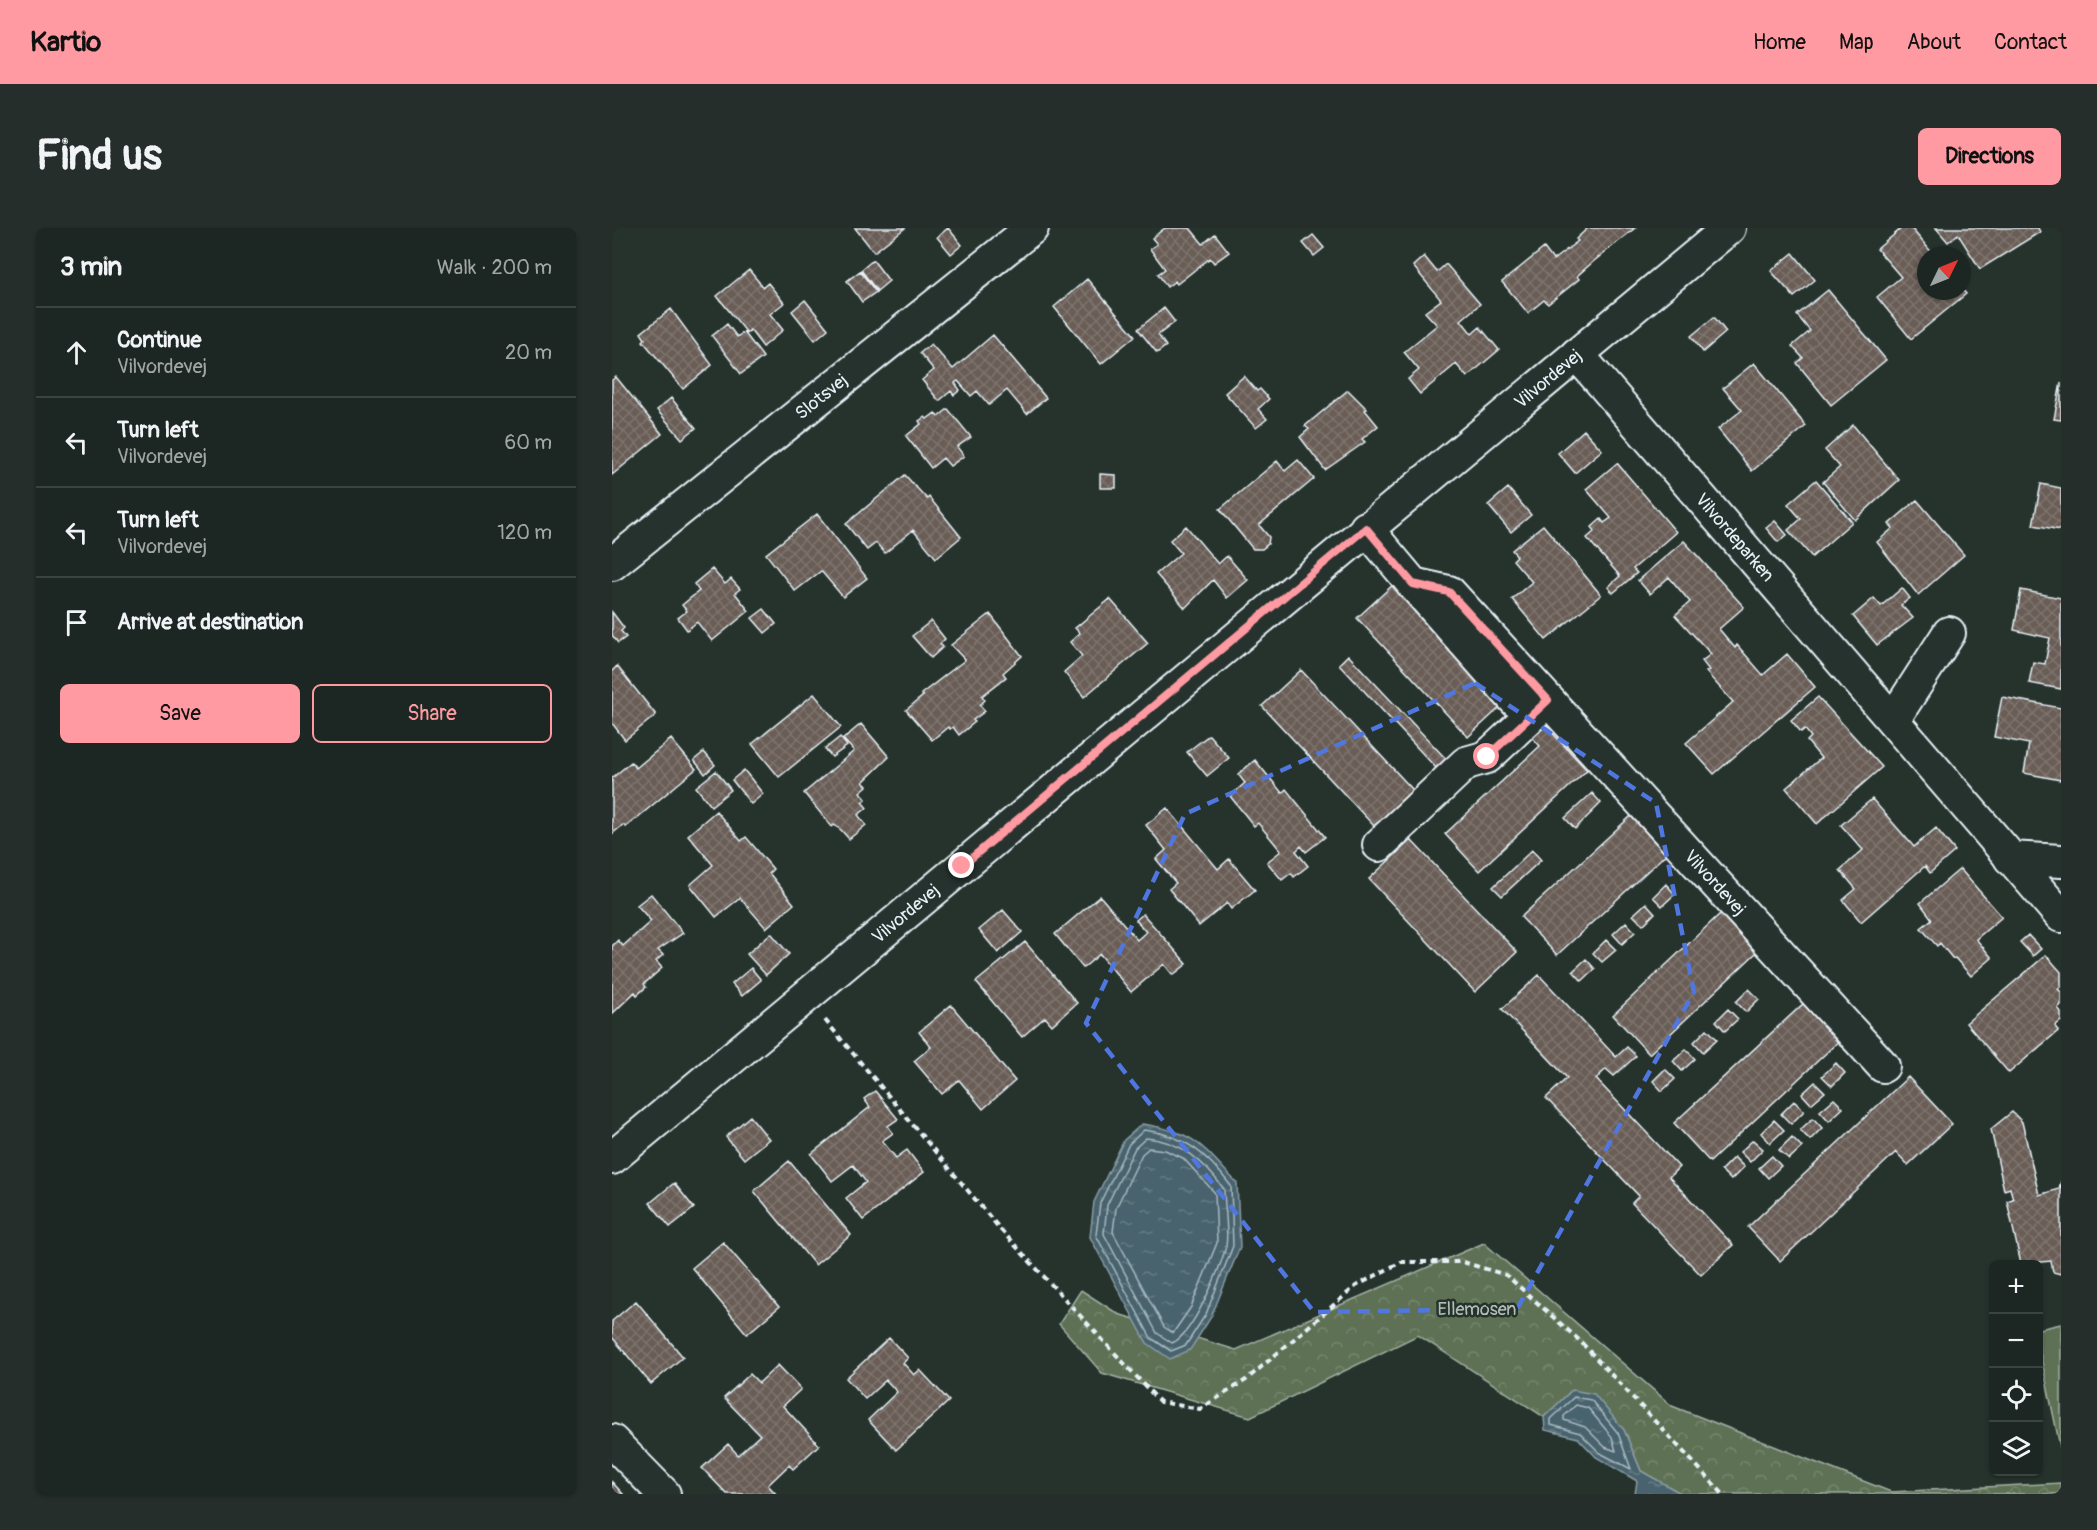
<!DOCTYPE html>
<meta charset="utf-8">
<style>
body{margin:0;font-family:Pangolin,sans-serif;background:#252e2a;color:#f1f3f6}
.controls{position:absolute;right:18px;bottom:18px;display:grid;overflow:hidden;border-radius:9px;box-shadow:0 2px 4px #0004}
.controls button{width:54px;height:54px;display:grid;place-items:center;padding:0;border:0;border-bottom:2px solid #3a4340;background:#1c2622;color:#f1f3f6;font:30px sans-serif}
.compass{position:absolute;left:1305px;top:18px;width:54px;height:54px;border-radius:50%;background:#1c2622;box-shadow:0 2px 4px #0004;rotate:47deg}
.stop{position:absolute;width:18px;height:18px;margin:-14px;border:4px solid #ff9aa2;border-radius:50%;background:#fff}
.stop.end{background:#ff9aa2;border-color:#fff;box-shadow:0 2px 6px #0008}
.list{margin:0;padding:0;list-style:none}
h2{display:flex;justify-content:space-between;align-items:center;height:78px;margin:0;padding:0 24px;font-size:26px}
h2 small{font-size:20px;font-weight:400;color:#a0a5a5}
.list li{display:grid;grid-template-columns:39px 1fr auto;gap:18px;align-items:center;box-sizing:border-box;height:90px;padding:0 24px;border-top:2px solid #3a4340}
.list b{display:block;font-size:22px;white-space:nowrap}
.list p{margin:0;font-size:20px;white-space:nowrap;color:#a0a5a5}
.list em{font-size:20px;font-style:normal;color:#a0a5a5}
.actions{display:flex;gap:12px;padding:18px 24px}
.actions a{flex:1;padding:14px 0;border:2px solid #ff9aa2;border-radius:9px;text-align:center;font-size:21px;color:#ff9aa2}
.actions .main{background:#ff9aa2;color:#111}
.icon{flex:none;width:33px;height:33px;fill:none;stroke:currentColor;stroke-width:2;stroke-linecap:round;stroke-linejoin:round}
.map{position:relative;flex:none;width:1449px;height:1266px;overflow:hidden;border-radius:9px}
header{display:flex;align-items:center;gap:36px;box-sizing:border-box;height:84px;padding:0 30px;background:#ff9aa2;color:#111}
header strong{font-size:28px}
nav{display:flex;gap:33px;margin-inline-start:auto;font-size:21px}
.intro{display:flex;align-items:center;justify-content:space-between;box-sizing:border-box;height:144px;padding:0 36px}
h1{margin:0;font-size:42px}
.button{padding:15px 27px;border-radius:9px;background:#ff9aa2;color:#111;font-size:21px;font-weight:700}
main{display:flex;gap:36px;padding:0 36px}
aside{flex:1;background:#1c2622;border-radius:9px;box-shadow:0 2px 4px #0004}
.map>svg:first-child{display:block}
</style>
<header>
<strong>Kartio</strong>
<nav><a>Home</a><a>Map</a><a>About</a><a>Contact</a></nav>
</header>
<div class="intro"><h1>Find us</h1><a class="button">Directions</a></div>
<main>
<aside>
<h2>3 min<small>Walk · 200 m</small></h2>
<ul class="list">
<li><svg class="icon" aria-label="ahead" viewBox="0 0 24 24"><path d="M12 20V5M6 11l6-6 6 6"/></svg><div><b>Continue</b><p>Vilvordevej</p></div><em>20 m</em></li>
<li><svg class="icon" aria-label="left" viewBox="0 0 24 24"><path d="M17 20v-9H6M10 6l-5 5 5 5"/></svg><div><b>Turn left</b><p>Vilvordevej</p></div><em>60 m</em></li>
<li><svg class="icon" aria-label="left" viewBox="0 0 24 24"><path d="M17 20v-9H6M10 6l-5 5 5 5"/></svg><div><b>Turn left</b><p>Vilvordevej</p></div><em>120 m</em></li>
<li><svg class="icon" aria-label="arrive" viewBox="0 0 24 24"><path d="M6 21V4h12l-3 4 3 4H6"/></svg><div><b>Arrive at destination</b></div></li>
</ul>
<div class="actions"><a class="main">Save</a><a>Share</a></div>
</aside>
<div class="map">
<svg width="1449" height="1266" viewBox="0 0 1449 1266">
<defs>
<pattern id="forest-crowns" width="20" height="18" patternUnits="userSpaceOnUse" patternTransform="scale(1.5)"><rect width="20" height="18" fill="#5e7154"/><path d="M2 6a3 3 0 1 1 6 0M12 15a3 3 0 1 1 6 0" fill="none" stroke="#75866d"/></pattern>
<pattern id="water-ripples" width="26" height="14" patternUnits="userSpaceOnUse" patternTransform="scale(1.5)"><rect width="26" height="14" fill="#4a646e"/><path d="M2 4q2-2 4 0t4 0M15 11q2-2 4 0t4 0" fill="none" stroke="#647b83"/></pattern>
<pattern id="building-cross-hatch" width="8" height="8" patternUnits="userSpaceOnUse" patternTransform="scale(1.5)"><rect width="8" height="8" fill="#695d56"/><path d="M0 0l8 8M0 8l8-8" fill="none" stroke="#7e756f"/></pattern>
</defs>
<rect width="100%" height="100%" fill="#26332d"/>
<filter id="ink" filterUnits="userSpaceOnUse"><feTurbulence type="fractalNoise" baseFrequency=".0167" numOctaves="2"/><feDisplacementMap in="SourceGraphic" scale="12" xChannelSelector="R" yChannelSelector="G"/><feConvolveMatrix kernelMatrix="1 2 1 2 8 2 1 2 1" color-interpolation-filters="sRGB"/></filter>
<g filter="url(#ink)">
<path fill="url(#forest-crowns)" stroke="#a3b1a6" stroke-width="1.5" d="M872,1015L1060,1178L1279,1264L1449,1255V1266H1070L1029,1243L1012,1202L960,1162L932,1189L806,1107L638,1189L490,1145L447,1096L469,1062L506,1086L624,1122Z"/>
<path fill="#5e7154" stroke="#a3b1a6" stroke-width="1.5" d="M1449,1096V1223L1427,1119V1101Z"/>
<path fill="url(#water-ripples)" stroke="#899ca5" stroke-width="1.5" d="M530,896C584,904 589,917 625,955L628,1019L599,1089L578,1122L558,1131L535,1115L478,1009L482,974L512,912Z
M960,1162L982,1166L1012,1202L1029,1243L1070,1266H1023L1025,1253L984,1229L966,1210L933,1202L932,1189Z"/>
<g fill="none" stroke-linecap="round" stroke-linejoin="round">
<path stroke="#a9b9c1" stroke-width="1.5" d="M532,902C573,907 595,926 619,958L621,1018L594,1086L574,1117L559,1123L539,1110L484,1007L488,975L517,916Z
M534,910C570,913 591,933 612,961C612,978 617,1001 614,1018C608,1041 581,1107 560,1115L545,1105L492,1006L495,977L523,920Z
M537,920L553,922L571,930L603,965L605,1015L579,1079L561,1105L552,1099L501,1004L504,980L530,926Z
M962,1169L979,1172L1006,1205L1019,1241L988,1225L968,1205L939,1197V1191Z
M964,1177L976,1180L1000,1209L1004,1223L993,1219L973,1199L952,1192V1188Z"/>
</g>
<path fill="url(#building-cross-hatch)" stroke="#e8f1f8" stroke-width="1.5" d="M243,0H293L262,24Z
M336,0L350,17L339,26L325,9Z
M553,0H578L591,16L603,6L617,24L602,35L598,30L565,56L563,53L555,59L546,46L553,41L538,21L545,16L540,10Z
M976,0H1023L982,33L965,48L967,51L936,76L932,72L916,85L890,54L932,20L941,32L966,13L964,11Z
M1290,0H1299L1322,27H1314V63L1350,61L1354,66L1299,111L1265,69L1289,49L1265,21Z
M1324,0H1426L1428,4L1368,41L1346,6L1336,14Z
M701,7L712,20L702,28L691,15Z
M1181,25L1203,52L1182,69L1159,43Z
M812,28L825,44L834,36L868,76L849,92L860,106L868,99L887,122L855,149L844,136L808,166L796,151L807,142L792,124L825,97L813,84L829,72L801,38Z
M261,32L277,53L265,63L249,42Z
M137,42L151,59L156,55L172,75L158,86L171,102L151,119L138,102L135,105L105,68Z
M248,43L264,64L250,74L235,53Z
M475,51L523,108L489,136L442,79Z
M1216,62L1274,132L1219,177L1185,135L1191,130L1180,118L1198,103L1185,87Z
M193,72L216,101L203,112L180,83Z
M552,80L563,94L546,107L554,118L545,125L526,101Z
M59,81L100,137L71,161L31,113L33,111L29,105Z
M1102,89L1114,104L1091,124L1079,108Z
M115,96L125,109L132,104L151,129L129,146L100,108Z
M381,107L434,170L415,186L395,162L377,177L365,163L359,168L346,153L343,155L348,162L342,167L339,163L327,173L310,152L322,142L308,125L319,116L341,141Z
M1142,135L1194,198L1140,243L1106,201L1130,182L1111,160Z
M632,148L645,163L648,161L657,171L646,181L655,191L644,200L613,165Z
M4,149L50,206L0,247V152Z
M1449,155V192L1442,191Z
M736,162L755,181L753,182L766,198L750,211L753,214L713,242L688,209L697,201L693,198Z
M59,170L84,200L70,211L45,182Z
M336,181L359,209L345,219L352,228L338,238L331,230L319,240L294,208L309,196L307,193L313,189L315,191L323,185L326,189Z
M1241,197L1287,252L1243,292L1211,254L1228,239L1213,222Z
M972,202L990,222L963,245L946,225Z
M686,232L702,251L647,297L657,309L656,316L650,321H641L608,281L665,233L673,243Z
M1005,235L1064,304L1021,341L1025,345L1001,365L996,359L1008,348L975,310L983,303L980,299L989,291L992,295L999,290L974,261Z
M488,246L504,247V260H488Z
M293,247L315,271L317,269L349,309L324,330L301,302L273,325L264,315L255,322L234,296Z
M1204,252L1240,294L1200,329L1176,302L1189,291L1176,276Z
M1429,256L1449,260V302L1421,297Z
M896,260L919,287L899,304L876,277Z
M1305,272L1352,327L1306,367L1265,314L1281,300L1277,296Z
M205,286L255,350L231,369L209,343L183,363L154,326Z
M1163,293L1175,307L1166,314L1154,300Z
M931,297L989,367L934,412L900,371L920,354L901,332L905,328L900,322Z
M574,298L606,336L615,328L636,352L615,370L601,352L573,380L544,346L569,325L558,312Z
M1072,313L1132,379L1107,401L1123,420L1125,417L1151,447L1175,426L1203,459L1102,546L1074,515L1121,474L1094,444L1097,442L1090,433L1099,426L1063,387L1078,374L1057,349L1038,366L1026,352Z
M100,341L113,356L119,351L128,361L123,365L137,383L100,413L85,394L75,402L66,390L75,383L70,377L87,363L82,356Z
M784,354L895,473L856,509L745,390Z
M1290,360L1298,370L1289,377L1301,390L1265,417L1241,388L1262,370L1269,378Z
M1409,362L1449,370V461L1417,455L1421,434L1433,436L1438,410L1402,402Z
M498,371L536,415L472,469L452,444L470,428L458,414L468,405L463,400Z
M152,381L164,396L153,405L140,390Z
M0,384L12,400L9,403L14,409L6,415L0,407Z
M378,386L410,428L391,445L394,449L370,468L373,472L368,477L373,483L361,492L363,494L347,507L341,499L338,501L336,499L320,512L294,482L311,468L309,466L353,432L339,417Z
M319,393L333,411L328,416L331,419L319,430L300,408Z
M736,427L835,532L825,541L727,436Z
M5,438L44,487L13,512L0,495V443Z
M689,442L801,562L762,598L650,478Z
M202,466L229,499L167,549L140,516Z
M1206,469L1270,539L1205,596L1174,560L1209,530L1195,513L1199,509L1193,501L1189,504L1179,492Z
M1390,469L1449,480V552L1412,545L1417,516L1382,509Z
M931,495L975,542L867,643L833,606L928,518L918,507Z
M249,496L277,529L251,554L255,558L248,564L254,571L250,574L255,580L246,587L254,597L237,611L229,602L222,597L220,599L192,565L242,523L231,511Z
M597,507L617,530L595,548L575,524Z
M228,509L235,518L220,529L213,521Z
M59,511L84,541L14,599L11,597L0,606V550L19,534L24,540Z
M92,524L103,537L93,546L82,532Z
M643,532L670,565L674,561L713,609L694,624L689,618L684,623L696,638L682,649L679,645L670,652L655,634L669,623L646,595L642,598L618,568L633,555L626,546Z
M132,542L151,566L139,576L120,552Z
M104,543L119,562L99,578L84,559Z
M980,565L989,575L963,601L953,590Z
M1260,571L1302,619L1324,600L1343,623L1318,645L1313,638L1249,694L1231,672L1244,661L1228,642L1251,622L1229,597Z
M555,580L606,641L617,631L643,662L619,681L615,675L587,698L557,661L564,655L544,631L554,622L534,597Z
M104,583L129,613L134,609L161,641L157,645L182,676L154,700L128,670L104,689L78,657L101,637L76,607Z
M1019,588L1054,626L945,727L909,689Z
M799,612L905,724L863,764L757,651Z
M920,622L929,632L890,668L881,659Z
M1348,641L1390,689L1364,711L1380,730L1359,748L1343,730L1341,731L1328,715L1325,718L1309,700L1320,691L1308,675Z
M1054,656L1063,666L1050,678L1041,669Z
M39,666L71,705L46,722L51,727L44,733L50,740L32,756L34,759L25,767L23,764L0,786V718L6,712L11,718L39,693L25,677Z
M488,668L525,712L534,704L524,692L531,686L575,736L561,747L552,736L519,764L488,726L471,740L443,706Z
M1034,675L1043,685L1031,697L1021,687Z
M391,682L410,704L386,725L367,702Z
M1109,685L1145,724L1037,826L1001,787Z
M1014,694L1023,704L1010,716L1001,706Z
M159,705L177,726L154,747L135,726Z
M1416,707L1429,721L1421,728L1408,714Z
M994,712L1004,722L990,734L981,725Z
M413,714L465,775L440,797L433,789L410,809L364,754Z
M1434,727L1449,744V758L1446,761L1449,764V777L1446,780L1449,784V793L1443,798L1446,803L1397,845L1354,795Z
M974,731L983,741L970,753L961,743Z
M139,740L149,752L130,768L120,756Z
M927,747L1004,829L1015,819L1024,828L1002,848L994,841L984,851L1067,939L1057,949L1121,1017L1089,1047L1020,975L1027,968L934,870L955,850L890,781Z
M1137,761L1147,771L1134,784L1124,774Z
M1193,774L1228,812L1098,934L1062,895Z
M339,777L403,853L371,881L347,852L330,866L302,833L319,819L307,804Z
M1116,781L1126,791L1113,803L1104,793Z
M1095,801L1105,811L1091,824L1082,814Z
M1074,821L1083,831L1070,843L1061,833Z
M1224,835L1233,845L1220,858L1210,848Z
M1053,841L1063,851L1050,863L1041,853Z
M1296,849L1340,896L1296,937L1284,924L1168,1033L1136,999Z
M1203,854L1213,864L1199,876L1190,866Z
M263,863L286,891L276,898L281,905L270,913L284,930L295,922L312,944L251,992L234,970L254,954L241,937L220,953L199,926L258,879L252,871Z
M1222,871L1231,880L1217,893L1208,883Z
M1182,873L1192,883L1179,896L1169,886Z
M1400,884L1410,894L1427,967L1447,961L1449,953V1046L1441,1044L1439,1033L1409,1036L1395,973L1401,971L1398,960L1392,962L1379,901Z
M138,888L157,911L132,931L114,909Z
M1201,890L1210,900L1198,912L1188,902Z
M1162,892L1172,902L1158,915L1149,905Z
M1180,909L1190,919L1177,931L1167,922Z
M1141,912L1151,921L1138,934L1128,924Z
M1160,928L1169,938L1156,950L1147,940Z
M1122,929L1132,939L1119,952L1109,942Z
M177,933L239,1007L203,1037L142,963Z
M62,955L82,980L58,999L38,975Z
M111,1014L167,1079L135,1106L80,1040Z
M24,1073L71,1129L39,1156L0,1109V1093Z
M277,1110L296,1130L291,1135L302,1147L308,1142L337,1173L284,1222L256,1192L285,1164L274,1152L253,1171L234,1150Z
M166,1137L189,1161L171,1178L207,1217L181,1241L177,1237L156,1257L164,1266H115L90,1240L116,1216L126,1227L148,1207L112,1170L138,1146L147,1155Z
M0,1254L11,1266H0Z"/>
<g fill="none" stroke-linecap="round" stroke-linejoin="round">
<defs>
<g id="minor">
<path id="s1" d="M965,126L1449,688"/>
<path id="s2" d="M754,300L801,356L837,364L1271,838"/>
<path id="s3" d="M0,336L420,0"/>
<path d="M801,356L904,473"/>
<path d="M1281,492L1337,405"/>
<path d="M767,617L854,535L875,529L936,472"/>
<path d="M1398,630L1449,633"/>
<path id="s4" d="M0,930L1117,0"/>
<path d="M0,1213L52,1266"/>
</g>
</defs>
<use href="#minor" stroke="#e8f1f8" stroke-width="36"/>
<path stroke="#e8f1f8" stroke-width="4" stroke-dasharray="6 4.5" stroke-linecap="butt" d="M213,792L388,1001L548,1174L588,1181L634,1152L744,1058L789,1034H851L894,1047L967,1112L1111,1266"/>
<use href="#minor" stroke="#26332d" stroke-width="32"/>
</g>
</g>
<g fill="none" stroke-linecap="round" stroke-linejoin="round" filter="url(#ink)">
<path stroke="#ff9aa2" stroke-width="8" d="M350,638L754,300L801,356L837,364L936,472L875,529"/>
</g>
<path fill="none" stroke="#5077e0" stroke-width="4.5" stroke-dasharray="12 8" stroke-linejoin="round" d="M863,455L1044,575L1082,764L905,1081L702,1084L474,795L573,586Z"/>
<g text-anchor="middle" stroke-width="5" stroke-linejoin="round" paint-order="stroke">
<g font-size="18" fill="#e8f1f8" stroke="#26332d">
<text dy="6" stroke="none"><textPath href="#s4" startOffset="1218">Vilvordevej</textPath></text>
<text dy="6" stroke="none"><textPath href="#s3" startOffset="268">Slotsvej</textPath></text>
<text dy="6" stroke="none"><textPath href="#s1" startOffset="242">Vilvordeparken</textPath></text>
<text dy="6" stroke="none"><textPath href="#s2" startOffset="504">Vilvordevej</textPath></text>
<text dy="6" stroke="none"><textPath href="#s4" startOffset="382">Vilvordevej</textPath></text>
</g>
<g font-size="18" fill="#b1beb6" stroke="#26332d">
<text x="865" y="1087">Ellemosen</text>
</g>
</g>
</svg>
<div class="controls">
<button>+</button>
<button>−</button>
<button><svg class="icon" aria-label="locate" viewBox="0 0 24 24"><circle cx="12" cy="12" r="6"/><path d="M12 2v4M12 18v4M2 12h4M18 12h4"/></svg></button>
<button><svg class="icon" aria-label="layers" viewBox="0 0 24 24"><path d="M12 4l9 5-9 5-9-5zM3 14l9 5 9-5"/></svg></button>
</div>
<svg class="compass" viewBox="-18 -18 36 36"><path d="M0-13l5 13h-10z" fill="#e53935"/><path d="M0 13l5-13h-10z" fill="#a0a5a5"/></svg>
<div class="stop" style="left:875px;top:529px"></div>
<div class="stop end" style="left:350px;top:638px"></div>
</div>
</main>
